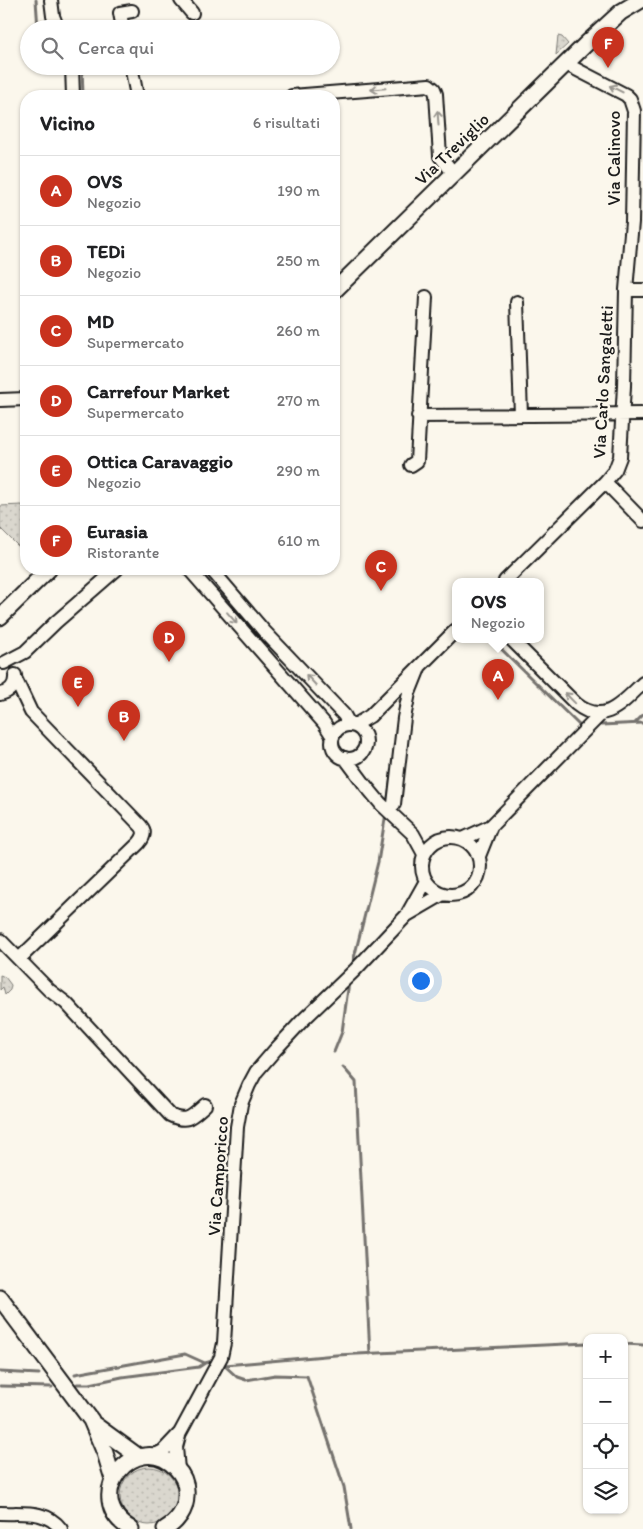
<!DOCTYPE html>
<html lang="it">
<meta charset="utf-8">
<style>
body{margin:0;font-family:Itim,sans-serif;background:#f2f2f2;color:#202124}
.controls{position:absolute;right:15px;bottom:15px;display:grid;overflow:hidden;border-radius:10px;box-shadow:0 1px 4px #0004}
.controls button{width:45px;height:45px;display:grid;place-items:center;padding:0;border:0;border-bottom:1px solid #e0e0e0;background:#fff;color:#202124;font:25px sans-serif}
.you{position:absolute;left:420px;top:980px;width:18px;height:18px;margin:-12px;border:4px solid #fff;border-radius:50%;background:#1a73e8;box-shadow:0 0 0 8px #1a73e833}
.badge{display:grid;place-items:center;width:32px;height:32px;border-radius:50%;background:#c8321e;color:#fff;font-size:16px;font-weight:700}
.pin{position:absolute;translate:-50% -41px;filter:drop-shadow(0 1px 2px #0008)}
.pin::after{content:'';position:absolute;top:26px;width:18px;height:15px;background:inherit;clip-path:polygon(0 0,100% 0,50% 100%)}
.popup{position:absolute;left:452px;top:578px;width:92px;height:65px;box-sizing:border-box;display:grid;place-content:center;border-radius:10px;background:#fff;filter:drop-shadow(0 1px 4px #0005);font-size:16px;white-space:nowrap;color:#757577}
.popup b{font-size:19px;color:#202124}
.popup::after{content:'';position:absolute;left:50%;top:100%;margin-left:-10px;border:10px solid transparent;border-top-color:#fff}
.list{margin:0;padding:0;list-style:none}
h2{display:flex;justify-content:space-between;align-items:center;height:65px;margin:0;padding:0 20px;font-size:21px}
h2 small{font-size:16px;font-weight:400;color:#757577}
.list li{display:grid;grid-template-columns:32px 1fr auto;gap:15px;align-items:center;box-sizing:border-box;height:70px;padding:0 20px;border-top:1px solid #e0e0e0}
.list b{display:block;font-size:19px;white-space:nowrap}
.list p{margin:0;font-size:16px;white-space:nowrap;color:#757577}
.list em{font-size:16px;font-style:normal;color:#757577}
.icon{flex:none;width:28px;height:28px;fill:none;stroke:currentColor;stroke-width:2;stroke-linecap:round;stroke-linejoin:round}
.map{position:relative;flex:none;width:643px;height:1529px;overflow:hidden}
.search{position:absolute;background:#fff;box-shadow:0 1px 4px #0004;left:20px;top:20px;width:320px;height:55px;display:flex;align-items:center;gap:12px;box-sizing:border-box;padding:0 18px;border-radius:28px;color:#757577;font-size:19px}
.panel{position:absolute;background:#fff;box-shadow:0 1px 4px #0004;left:20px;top:90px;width:320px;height:485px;border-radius:20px}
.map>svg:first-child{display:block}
</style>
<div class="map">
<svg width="643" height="1529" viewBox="0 0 643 1529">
<defs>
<pattern id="grass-dots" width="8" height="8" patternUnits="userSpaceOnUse" patternTransform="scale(1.25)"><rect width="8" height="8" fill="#dad7ce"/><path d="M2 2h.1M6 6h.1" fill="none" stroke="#bab8b0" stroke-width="1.8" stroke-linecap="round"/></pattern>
</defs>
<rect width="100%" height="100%" fill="#fbf7ec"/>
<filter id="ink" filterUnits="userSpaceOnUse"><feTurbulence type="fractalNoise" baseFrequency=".02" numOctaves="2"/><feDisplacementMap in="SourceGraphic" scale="10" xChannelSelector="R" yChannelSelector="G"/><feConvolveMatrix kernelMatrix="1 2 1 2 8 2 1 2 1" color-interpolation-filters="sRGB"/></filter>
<g filter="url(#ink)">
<path fill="url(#grass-dots)" stroke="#7b7a75" d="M558,36L562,37L568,44L556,55Z
M22,505L26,510V554L0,528V506Z
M0,975L5,977L11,985L10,990L5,995L3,987L0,990Z
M120 1496a29 29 0 1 1 58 0a29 29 0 1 1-58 0Z"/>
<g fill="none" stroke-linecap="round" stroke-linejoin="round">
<path stroke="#74726e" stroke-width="3" d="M36,0L38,29
M82,66L83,96
M491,639L580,726
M399,715L400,700
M635,723L643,715
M601,725L643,723
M387,804L392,771
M352,966L378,862L386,813
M334,1052L342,1032L349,982
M343,1067L356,1082L370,1354
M624,1344L643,1345
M225,1365L336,1355L587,1343
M225,1366L237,1377L246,1380L275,1375L307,1376L344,1487L351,1529
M0,1372L39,1374
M75,1374L185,1354L205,1363L216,1360
M77,1384H90L122,1377L199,1367L205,1363
M0,1386L52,1387"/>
<defs>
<path id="minor" d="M51,0L53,16L58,29
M181,0L192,13
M123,29L120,13L132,11
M72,66L73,96
M131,66L137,96
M292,96L429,85L434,89L436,94L440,156L454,174
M626,290H643
M517,302L521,415
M0,400L26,399
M418,416L643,414
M411,465L417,461L426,297
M605,482L643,521
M189,569L324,723L333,737
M211,569L264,631L344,715L349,724
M505,581L605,482L615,470L620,457L624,386L626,290L632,222L634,111L630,99L626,95L566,64
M511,639L576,704C604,727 623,702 643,683
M4,663L25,652L56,622L117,569
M15,678L31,712L141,826C146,832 144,837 139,843L19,959
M0,694C10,692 16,685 15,675
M332 742a17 17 0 1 1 34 0a17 17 0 1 1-34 0Z
M355,725L370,716L456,630
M345,758L366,786L381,804L413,834L424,854
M394,804L404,718L409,693L419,668
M422 866a29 29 0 1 1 58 0a29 29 0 1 1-58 0Z
M463,839L491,826L601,714
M479,856L491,826
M408,913L426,881
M0,940L49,990L66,1003L170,1115C188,1124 192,1116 205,1105
M153,1456L163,1451L180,1433L221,1357L224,1343L237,1127L241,1104L249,1085L256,1072L275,1050L302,1021L355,970L407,915L443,894
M178,1470L176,1447L179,1436
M0,1513C23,1514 46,1509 61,1529"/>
<path id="major" d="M334,291L585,45L621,12L641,0
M0,617L49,569
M0,1298L91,1420L105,1453L113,1479
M95,1425L139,1457
M131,1529C78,1498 136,1427 176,1468C183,1475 187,1485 186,1496C186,1510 177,1522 165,1529"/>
</defs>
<use href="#minor" stroke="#1c1c1c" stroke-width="16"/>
<use href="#major" stroke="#1c1c1c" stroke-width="19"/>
<use href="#minor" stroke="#fbf7ec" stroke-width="12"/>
<use href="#major" stroke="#fbf7ec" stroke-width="15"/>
</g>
<defs><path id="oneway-shaft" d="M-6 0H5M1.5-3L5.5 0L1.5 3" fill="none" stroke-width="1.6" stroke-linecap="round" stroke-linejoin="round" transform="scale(1.25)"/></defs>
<g stroke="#97948e">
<use href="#oneway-shaft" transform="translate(378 89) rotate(175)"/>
<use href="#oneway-shaft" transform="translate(616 89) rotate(-153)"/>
<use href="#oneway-shaft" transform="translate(438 118) rotate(-94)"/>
<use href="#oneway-shaft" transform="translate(232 618) rotate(49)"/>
<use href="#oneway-shaft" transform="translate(311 680) rotate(-133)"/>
<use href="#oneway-shaft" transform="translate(570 698) rotate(-134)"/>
</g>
</g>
<g text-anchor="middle" stroke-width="5" stroke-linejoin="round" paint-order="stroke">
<g font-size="18" fill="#1c1c1c" stroke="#fbf7ec">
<text transform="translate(452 149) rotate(-44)" y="6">Via Treviglio</text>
<text transform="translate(614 158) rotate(-90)" y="6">Via Calinovo</text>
<text transform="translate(603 382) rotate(-87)" y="6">Via Carlo Sangaletti</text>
<text transform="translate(218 1176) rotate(-86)" y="6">Via Camporicco</text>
</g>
</g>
</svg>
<div class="controls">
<button>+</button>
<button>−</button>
<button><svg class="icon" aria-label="locate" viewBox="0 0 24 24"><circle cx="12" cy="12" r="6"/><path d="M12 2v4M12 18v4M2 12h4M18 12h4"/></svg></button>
<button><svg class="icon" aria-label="layers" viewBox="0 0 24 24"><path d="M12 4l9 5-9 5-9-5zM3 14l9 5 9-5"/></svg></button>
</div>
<div class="you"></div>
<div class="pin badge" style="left:498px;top:700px">A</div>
<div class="popup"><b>OVS</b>Negozio</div>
<div class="pin badge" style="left:124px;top:741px">B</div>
<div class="pin badge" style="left:381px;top:591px">C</div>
<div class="pin badge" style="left:169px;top:662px">D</div>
<div class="pin badge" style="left:78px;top:707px">E</div>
<div class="pin badge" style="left:608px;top:68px">F</div>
<div class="search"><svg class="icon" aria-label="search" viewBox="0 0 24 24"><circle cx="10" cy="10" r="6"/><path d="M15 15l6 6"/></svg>Cerca qui</div>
<section class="panel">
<h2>Vicino<small>6 risultati</small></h2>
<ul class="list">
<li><span class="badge">A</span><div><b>OVS</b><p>Negozio</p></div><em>190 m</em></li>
<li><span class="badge">B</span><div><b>TEDi</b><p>Negozio</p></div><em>250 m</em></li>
<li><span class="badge">C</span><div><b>MD</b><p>Supermercato</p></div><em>260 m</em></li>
<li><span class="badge">D</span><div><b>Carrefour Market</b><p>Supermercato</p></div><em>270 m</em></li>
<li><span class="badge">E</span><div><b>Ottica Caravaggio</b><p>Negozio</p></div><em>290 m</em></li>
<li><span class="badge">F</span><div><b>Eurasia</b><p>Ristorante</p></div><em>610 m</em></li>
</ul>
</section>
</div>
